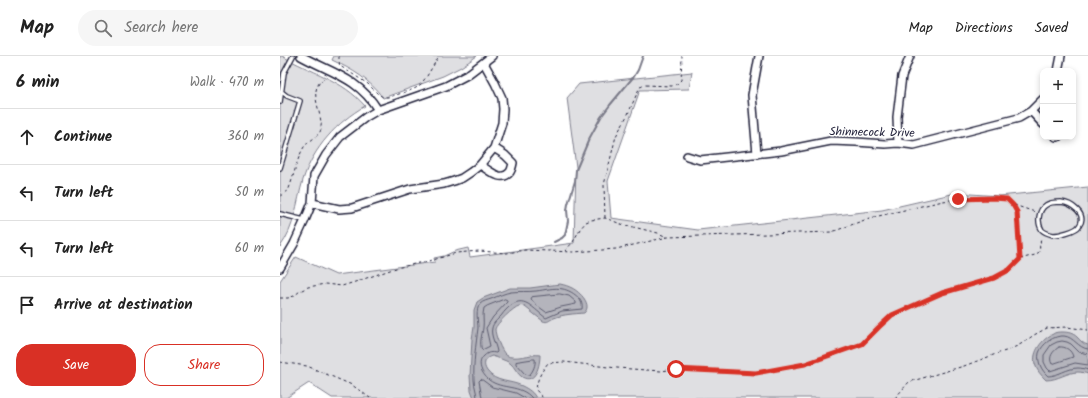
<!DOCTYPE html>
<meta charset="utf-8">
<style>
body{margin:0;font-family:Kalam,sans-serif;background:#f6f6f6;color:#222}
.controls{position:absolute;right:12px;top:12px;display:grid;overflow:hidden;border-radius:8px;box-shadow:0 2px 6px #0003}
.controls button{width:36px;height:36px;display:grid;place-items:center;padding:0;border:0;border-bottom:1px solid #e0e0e0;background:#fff;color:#222;font:20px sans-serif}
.stop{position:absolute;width:12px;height:12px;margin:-9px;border:3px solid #d93025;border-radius:50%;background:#fff}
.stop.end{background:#d93025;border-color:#fff;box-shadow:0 1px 4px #0008}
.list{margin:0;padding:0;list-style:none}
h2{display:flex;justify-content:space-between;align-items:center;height:52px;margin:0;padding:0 16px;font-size:17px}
h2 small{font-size:13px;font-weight:400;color:#767676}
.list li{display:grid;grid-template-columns:26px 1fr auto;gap:12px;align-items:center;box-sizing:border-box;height:56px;padding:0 16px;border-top:1px solid #e0e0e0}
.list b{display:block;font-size:15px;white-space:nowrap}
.list em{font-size:13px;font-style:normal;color:#767676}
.actions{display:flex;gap:8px;padding:12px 16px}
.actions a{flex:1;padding:9px 0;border:1px solid #d93025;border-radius:16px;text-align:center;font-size:14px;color:#d93025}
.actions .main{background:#d93025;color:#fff}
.icon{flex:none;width:22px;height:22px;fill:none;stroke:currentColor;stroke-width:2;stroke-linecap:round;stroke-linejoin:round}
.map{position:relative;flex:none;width:808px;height:342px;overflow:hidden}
header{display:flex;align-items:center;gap:24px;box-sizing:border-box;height:56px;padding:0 20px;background:#fff;border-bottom:1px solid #e0e0e0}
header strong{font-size:19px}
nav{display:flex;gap:22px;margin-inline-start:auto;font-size:14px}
.search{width:280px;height:36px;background:#f6f6f6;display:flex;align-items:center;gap:10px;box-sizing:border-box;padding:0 14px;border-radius:22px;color:#767676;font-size:15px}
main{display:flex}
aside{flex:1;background:#fff}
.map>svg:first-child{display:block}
</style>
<header>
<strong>Map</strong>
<div class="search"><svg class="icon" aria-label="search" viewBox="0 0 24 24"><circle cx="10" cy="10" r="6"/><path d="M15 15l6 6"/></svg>Search here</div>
<nav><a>Map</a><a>Directions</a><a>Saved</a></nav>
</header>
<main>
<aside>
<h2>6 min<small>Walk · 470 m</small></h2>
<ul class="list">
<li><svg class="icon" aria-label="ahead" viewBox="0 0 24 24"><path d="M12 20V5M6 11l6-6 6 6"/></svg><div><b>Continue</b></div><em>360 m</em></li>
<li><svg class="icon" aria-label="left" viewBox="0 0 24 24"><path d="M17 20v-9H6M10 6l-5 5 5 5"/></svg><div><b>Turn left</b></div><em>50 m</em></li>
<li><svg class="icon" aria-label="left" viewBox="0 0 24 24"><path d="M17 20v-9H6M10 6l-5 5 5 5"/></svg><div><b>Turn left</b></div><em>60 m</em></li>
<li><svg class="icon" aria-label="arrive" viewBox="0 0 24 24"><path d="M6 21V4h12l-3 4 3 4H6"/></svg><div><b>Arrive at destination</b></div></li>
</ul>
<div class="actions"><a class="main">Save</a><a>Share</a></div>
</aside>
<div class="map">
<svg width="808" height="342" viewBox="0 0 808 342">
<rect width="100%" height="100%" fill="#fff"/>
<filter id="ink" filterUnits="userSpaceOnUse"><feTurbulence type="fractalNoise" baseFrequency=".025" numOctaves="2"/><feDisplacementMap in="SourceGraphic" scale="8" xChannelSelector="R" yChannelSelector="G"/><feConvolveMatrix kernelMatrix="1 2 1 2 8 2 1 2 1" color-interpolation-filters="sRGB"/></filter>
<g filter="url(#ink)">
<path fill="#dfdfe2" stroke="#80808e" d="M0,0H2C30,16 63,24 85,50C57,66 33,92 23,124C16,148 15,171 0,191Z
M54,0H197L181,11L163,20L103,42C89,23 73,14 52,4Z
M412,16L409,33L360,34L328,125L331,162L418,174L602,154L676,137L719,140L808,131V342H52L29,327L6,342H0V225L16,201L56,219L155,206L154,202L164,200L175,195L188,192L190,201L294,187L296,111L287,42L299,28Z"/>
<path fill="#b4b4bc" stroke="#7a7a88" d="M280,228C285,229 288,230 292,232C300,236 313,249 304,257C294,258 284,258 274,262C269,264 268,267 263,265L245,251C243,250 242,249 239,250C234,251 216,268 215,273C215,279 221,295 226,299C234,305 251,297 260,299C260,308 256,329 242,321C237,318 235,311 230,307C225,304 218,302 212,300C209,301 206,302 205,306C204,309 205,312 207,315C216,327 230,324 242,330C248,333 253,336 256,342H194L191,334L190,320L192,283L194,271V254L197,246L203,242L230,232H250Z
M782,276C788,276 793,277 797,281C801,285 803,288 808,289V318C805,317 801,316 798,316C787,316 778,324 766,324C761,319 757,315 755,308C752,296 762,283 773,278C775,276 779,276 782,276Z"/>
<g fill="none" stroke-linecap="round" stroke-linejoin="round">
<path stroke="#5c5c6f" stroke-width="1" d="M280,238L289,240L296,246V248L281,251L266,256L255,248L251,243L252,241Z
M225,243L227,244V246L213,261L206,272L210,290L202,294C199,287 202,279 203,272C204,265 202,259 204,252L207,250Z
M779,291C786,290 792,295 793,301L772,308C768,301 773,295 779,291Z
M808,293C798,292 794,281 784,280C774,279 762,288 759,297C757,306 762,315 768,320C778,320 787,312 798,312C801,312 805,313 808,314
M808,298L799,296L791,288L787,286L782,285L777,286L771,289L764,299V306L767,312L770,315L795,307L808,309
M253,303H255C256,308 253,316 249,319L245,318L236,308V306Z
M197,342C197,336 194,330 194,324C193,307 196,289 198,272C198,265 195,254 200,248C203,245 208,244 211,243C218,240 225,237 231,236C239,235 248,236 256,235C265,234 274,231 283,233C292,235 304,243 302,253L282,255L266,262C250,250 242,236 225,255C223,257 222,259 221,260C217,264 213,267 212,272C210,280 216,288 217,296L216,297C211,296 208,296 204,300C196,307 202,318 209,324C222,334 240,328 252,342
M202,342L199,325L201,323L212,331L236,337L245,342"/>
<path stroke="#7a7a88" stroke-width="2" d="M274,186L282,182L285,179L288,165L287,154L288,148L295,125L296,114L309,83L321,61L330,49L355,19L358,14L363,0"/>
<defs>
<path id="service" d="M0,36H2L7,40L20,45L0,112
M0,46L4,17L13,0
M781,146C791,147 808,158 799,170C796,175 779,179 773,179C769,178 765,177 762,174C757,167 758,154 766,149C770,146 776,146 781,146Z
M0,158L24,164"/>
<path id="minor" d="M21,0C52,17 78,22 98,54
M778,15L781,0
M751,55L763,68
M776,81H778
M618,87L617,61L622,20L630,0
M477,98L472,39L479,0
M407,100L420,104L501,95L551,85L576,86L605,88L618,87L634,89L739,62L751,55L763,43
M200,109C209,114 221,127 230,116C232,113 232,111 233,107L225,99L214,92
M32,147L59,153L72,152L130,133L164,128L174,125L182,122L191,116L200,109L214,92L222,67L223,53L222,42L215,27L204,7
M0,212L14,188L25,164L32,147L34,120L46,99L60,81L86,61L98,54L166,30L187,19L212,0"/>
</defs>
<use href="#service" stroke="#22223b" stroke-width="6"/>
<use href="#minor" stroke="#22223b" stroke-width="10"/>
<path stroke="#22223b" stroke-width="1" stroke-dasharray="3 3" stroke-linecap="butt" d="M59,0V5L60,10L88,28L98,38L103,41H109L129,35L136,32L141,28L147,20L159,0
M0,140L8,135C14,121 16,104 24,91C28,85 40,80 41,73C43,54 25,34 46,21
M734,149L755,156
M325,162L324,129L336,80L348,58L358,35L360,31L365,29L392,30L397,28L401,24L402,0
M285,195L293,186L300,173L306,166L311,164L325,162L341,168L378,177L387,181
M740,203L755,199L759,196L761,181
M0,242H8L14,240L20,235L28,231L45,228L62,230L75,226L116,212L153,204L176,197L199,195L227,197L245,194L293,196L322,194L336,193L388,181L552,176L590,162L663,145L678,143L714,142L727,143L733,149L737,156L740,203L729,214L714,222L662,237L612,259L599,271L582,288L525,308L476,317L396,313L381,315L337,312L284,306L268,307C261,316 257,323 256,334L263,342
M0,306L27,310L72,329L90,342
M615,342L629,326L684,310L716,298L729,294L741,288L754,279L767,272L787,271L808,274"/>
<use href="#service" stroke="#fff" stroke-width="3.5"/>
<use href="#minor" stroke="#fff" stroke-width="7"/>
</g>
</g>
<g fill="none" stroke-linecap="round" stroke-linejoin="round" filter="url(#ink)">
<path stroke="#d93025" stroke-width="5" d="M396,313L476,317L525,308L582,288L599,271L612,259L662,237L714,222L729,214L740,203L737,156L733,149L727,143L714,142L678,143"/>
</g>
<g text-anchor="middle" stroke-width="3" stroke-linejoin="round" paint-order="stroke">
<g font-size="12" fill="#22223b" stroke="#fff">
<text transform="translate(592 76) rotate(1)" y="4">Shinnecock Drive</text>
</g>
</g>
</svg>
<div class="controls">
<button>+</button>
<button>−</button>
</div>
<div class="stop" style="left:396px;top:313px"></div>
<div class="stop end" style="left:678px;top:143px"></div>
</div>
</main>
